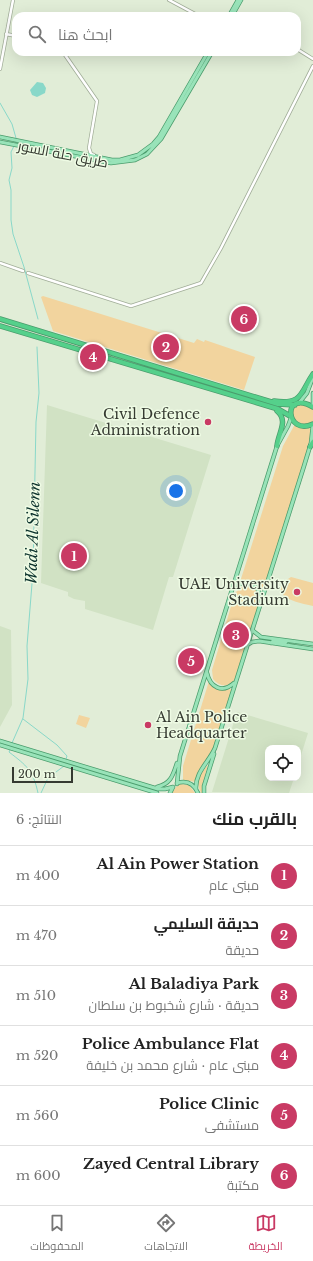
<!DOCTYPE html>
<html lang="ar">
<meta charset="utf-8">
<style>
body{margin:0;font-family:"Libre Baskerville",Cairo,serif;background:#f2f2f2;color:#222;direction:rtl}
.controls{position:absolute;right:12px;bottom:12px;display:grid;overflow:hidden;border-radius:8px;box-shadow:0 4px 16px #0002}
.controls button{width:36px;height:36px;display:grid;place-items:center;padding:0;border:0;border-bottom:1px solid #e0e0e0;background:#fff;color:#222;font:20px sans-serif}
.scale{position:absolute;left:12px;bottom:10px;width:61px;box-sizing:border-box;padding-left:4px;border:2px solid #353a31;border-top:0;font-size:11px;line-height:14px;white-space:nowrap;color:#353a31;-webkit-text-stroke:3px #eefbe4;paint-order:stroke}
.you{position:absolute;left:176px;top:491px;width:14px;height:14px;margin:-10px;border:3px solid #fff;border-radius:50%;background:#1a73e8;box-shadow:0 0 0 6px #1a73e833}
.badge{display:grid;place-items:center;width:26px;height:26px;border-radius:50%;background:#c93a64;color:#fff;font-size:13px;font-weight:700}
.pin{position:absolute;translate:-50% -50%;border:2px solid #fff;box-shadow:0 1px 4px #0006}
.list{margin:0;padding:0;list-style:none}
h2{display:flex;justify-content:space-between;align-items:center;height:52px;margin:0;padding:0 16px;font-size:17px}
h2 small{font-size:13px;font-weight:400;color:#767676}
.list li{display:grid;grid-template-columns:26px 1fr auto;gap:12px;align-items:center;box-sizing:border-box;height:60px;padding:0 16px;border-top:1px solid #e0e0e0}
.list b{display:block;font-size:15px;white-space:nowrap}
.list p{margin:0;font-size:13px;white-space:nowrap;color:#767676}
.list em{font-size:13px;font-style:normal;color:#767676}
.icon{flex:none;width:22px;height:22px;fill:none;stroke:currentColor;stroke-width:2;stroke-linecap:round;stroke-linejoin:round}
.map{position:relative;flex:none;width:313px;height:793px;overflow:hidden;direction:ltr}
.search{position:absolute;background:#fff;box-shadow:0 4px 16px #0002;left:12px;right:12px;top:12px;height:44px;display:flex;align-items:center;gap:10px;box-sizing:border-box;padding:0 14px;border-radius:12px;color:#767676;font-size:15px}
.sheet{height:412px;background:#fff}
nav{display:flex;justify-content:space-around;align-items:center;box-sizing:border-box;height:56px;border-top:1px solid #e0e0e0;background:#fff;font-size:11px;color:#767676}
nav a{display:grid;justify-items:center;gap:2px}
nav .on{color:#c93a64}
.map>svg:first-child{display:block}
</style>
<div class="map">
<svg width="313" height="793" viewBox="0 0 313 793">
<rect width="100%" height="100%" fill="#e1edd7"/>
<path fill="#d1e2c4" d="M47,405L211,455L173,577H169L153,630L85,609V601L74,599L68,596V592L41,583Z
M0,626L11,630L12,705L0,727Z
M237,712L308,733L298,765V748H268V778H294L289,793L212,792Z"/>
<path fill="#f2d49e" d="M43,296L194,343L197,339L204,342L205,340L255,357L244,390L53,331L41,297Z
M297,405H304L313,408V423L304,425L292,418V409Z
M295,424L312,429L311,440L264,589C257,581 249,578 240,582L283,446Z
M291,577L313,583V606C302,603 275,600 282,583Z
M245,585L257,588L261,600L235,680C229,688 219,687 213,679L212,670L235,593L240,588Z
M209,681L219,690L233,689L213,752L203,767L196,782L183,780V766Z
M79,715L90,718L86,728L76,724Z
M208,765L202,786V793H201C195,781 200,773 208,765Z
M180,784L189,785L195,793H172L176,787Z"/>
<path fill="#89d8c9" d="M37,82L43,83L46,88L45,93L37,97L32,95L30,90Z"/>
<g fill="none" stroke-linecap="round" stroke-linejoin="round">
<path stroke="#89d8c9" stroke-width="1" d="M0,103L12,124L16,138
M16,142L11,152L12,168L9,180L11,190V220L13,234L24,267L38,319
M23,719L57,745L67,756L66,759
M12,743L23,718L28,679L27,646L33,571L36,422L39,393L37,347
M10,750L9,752C27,766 33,770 38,793
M41,793L48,778L64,766"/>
<defs>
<path id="minor" d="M169,0L199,16
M6,34L16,36
M297,49L313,59
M63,52L97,101L89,148L91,154L94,155
M0,69L13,0
M0,263L23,271
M28,273L131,306L201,283L221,248L313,66"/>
<path id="major" d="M229,16L238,0
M232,16L241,0
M0,137L112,160H120L138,155L153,144L159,137L208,52
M0,142L111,163L135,160L147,154L161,139L212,52
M313,393V405
M299,403L307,393L313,377
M233,585C247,582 258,582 261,598
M252,630L261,637L313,644
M271,643L273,641L286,642
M247,645L252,642L259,641L313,649
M207,673C210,687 222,694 234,683
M0,741L158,789H165L173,787
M0,745L157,793
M177,783C187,780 194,784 198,793
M177,784L180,756L277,446L288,426L291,418
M157,787C171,784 173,775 177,763
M196,789C195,772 209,762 215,748L304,466L311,443L313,425
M170,793L173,787
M204,793V786L214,754"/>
<path id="highway" d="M0,319L278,404L295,405
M0,326L278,409L290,416
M274,401C303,405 300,393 313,374
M313,407C281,389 286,437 313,424
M277,411C289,421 278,433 277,446
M310,447L313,442"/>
</defs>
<use href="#minor" stroke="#a1ad98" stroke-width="4"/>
<use href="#major" stroke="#4a9c6c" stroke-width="4.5"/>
<use href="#highway" stroke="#4a9c6c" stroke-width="5.5"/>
<use href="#minor" stroke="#fff" stroke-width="2.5"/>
<use href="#major" stroke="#99e3b9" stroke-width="3"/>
<use href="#highway" stroke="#55d08b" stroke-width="4"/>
</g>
<g fill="#c93a64" stroke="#eefbe4" stroke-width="1.5">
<circle cx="208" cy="422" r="4"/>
<circle cx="297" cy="592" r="4"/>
<circle cx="148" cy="725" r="4"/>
</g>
<g text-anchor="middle" stroke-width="3" stroke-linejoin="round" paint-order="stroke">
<g font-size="14" fill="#353a31" stroke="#eefbe4">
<text transform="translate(63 154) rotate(11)" y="5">طريق حلة السور</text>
</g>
<g font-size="14" fill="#353a31" stroke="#eefbe4" text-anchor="end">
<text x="200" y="419">Civil Defence<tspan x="200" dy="16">Administration</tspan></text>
<text x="289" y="589">UAE University<tspan x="289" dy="16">Stadium</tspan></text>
<text x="156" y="722" text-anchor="start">Al Ain Police<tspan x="156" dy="16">Headquarter</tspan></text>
</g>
<g font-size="15" font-style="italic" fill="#0b322c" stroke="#eefbe4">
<text transform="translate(33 533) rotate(-88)" y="5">Wadi Al Silenn</text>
</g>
</g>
</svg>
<div class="controls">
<button><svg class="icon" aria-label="locate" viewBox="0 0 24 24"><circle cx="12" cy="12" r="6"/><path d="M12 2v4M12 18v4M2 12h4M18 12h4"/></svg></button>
</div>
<div class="scale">200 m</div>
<div class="you"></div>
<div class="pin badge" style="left:74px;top:556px">1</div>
<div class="pin badge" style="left:166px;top:347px">2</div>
<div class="pin badge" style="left:236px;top:635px">3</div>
<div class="pin badge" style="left:93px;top:357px">4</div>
<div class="pin badge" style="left:191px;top:661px">5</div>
<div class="pin badge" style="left:244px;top:319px">6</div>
<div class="search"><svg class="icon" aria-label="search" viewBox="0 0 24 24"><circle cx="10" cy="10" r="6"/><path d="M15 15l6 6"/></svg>ابحث هنا</div>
</div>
<section class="sheet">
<h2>بالقرب منك<small>النتائج: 6</small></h2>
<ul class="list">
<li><span class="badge">1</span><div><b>Al Ain Power Station</b><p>مبنى عام</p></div><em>400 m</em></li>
<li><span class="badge">2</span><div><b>حديقة السليمي</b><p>حديقة</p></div><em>470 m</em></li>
<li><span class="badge">3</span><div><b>Al Baladiya Park</b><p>حديقة · شارع شخبوط بن سلطان</p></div><em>510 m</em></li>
<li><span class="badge">4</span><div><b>Police Ambulance Flat</b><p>مبنى عام · شارع محمد بن خليفة</p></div><em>520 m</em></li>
<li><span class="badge">5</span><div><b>Police Clinic</b><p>مستشفى</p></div><em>560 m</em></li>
<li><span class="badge">6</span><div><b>Zayed Central Library</b><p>مكتبة</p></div><em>600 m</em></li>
</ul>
</section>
<nav>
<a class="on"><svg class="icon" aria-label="map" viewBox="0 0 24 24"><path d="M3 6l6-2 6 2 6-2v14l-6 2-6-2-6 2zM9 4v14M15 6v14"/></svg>الخريطة</a>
<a><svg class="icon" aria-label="directions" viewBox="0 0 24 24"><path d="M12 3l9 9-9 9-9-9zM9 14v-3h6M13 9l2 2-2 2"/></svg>الاتجاهات</a>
<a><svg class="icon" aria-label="saved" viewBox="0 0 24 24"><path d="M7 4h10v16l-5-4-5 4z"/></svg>المحفوظات</a>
</nav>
